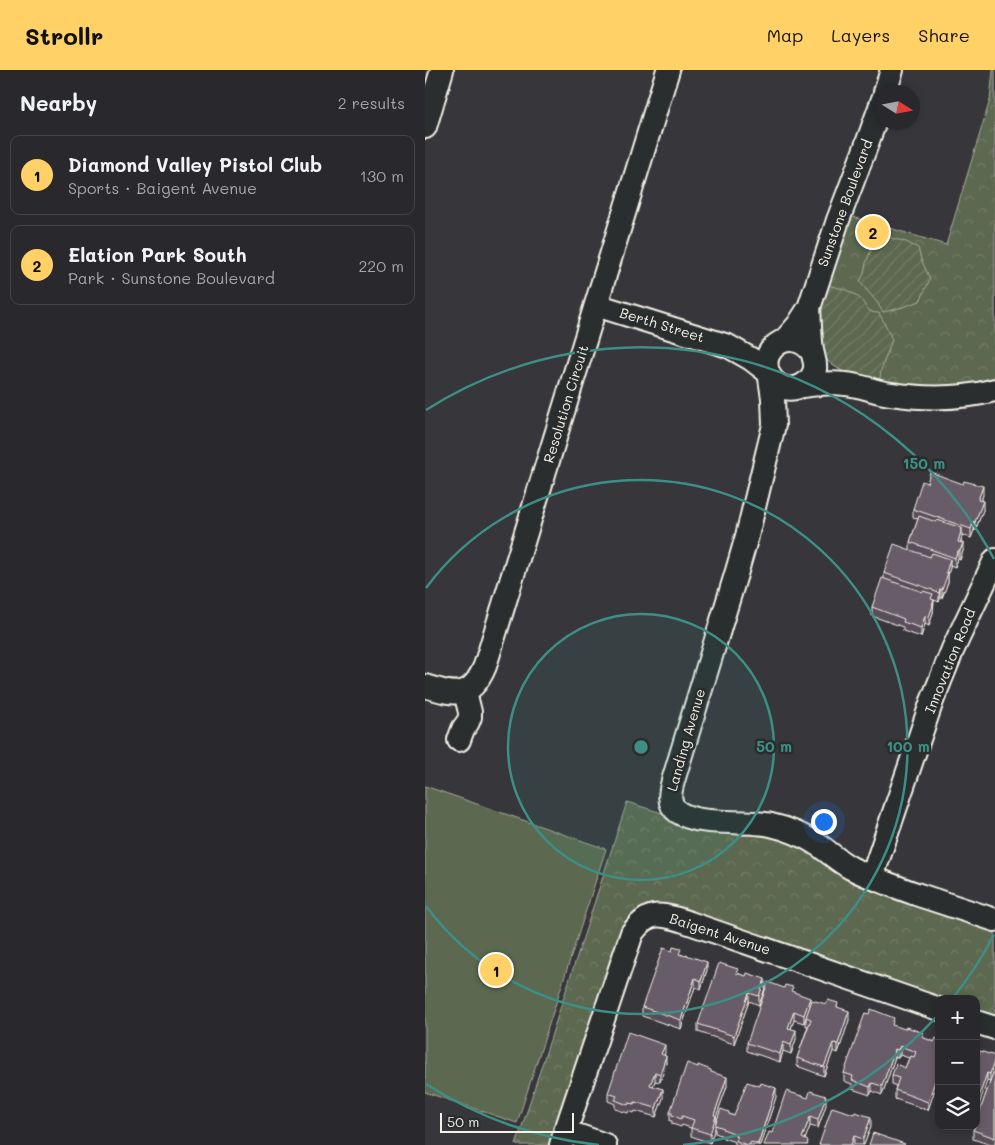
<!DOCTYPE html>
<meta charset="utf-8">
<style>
body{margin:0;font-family:Mali,sans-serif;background:#313034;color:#f1f3f6}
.controls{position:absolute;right:15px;bottom:15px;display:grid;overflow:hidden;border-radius:10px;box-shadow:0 2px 8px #0003}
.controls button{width:45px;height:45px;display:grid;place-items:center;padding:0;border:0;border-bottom:1px solid #454448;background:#29282c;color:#f1f3f6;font:25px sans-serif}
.compass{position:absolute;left:450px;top:15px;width:45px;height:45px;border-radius:50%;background:#29282c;box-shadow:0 2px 8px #0003;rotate:101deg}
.scale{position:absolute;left:15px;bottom:12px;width:134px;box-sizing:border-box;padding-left:5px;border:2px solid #f4f1e8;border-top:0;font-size:14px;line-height:18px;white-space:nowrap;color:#f4f1e8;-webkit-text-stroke:4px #2a2d2e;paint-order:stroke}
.you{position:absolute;left:398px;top:751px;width:18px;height:18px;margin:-12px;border:4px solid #fff;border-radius:50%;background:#1a73e8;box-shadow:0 0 0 8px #1a73e833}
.badge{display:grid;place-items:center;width:32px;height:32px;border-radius:50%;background:#ffd166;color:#111;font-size:16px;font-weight:700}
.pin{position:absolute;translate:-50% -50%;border:2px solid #fff;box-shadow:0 1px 5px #0006}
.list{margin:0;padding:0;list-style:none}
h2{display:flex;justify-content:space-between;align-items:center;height:65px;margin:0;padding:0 20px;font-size:21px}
h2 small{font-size:16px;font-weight:400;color:#a5a6a9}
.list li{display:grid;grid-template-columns:32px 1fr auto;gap:15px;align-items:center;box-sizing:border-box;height:80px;margin:0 10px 10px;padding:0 10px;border:1px solid #454448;border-radius:10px}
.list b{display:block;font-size:19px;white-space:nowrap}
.list p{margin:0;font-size:16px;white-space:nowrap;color:#a5a6a9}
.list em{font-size:16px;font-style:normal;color:#a5a6a9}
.icon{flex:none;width:28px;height:28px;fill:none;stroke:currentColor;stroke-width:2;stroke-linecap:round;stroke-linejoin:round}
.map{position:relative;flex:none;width:570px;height:1075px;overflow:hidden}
header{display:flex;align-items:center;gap:30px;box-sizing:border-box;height:70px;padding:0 25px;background:#ffd166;color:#111}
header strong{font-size:24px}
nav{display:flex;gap:28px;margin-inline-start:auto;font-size:18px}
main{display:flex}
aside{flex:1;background:#29282c}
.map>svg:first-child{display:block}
</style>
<header>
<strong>Strollr</strong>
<nav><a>Map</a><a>Layers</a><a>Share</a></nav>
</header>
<main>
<aside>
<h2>Nearby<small>2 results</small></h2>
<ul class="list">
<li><span class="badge">1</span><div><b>Diamond Valley Pistol Club</b><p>Sports · Baigent Avenue</p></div><em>130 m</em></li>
<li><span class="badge">2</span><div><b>Elation Park South</b><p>Park · Sunstone Boulevard</p></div><em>220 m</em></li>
</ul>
</aside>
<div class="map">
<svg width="570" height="1075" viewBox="0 0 570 1075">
<defs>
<pattern id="park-crowns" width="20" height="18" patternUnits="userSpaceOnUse" patternTransform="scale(1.25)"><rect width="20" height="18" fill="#5c674f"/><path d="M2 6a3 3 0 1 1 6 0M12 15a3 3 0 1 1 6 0" fill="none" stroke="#747d68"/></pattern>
<pattern id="garden-furrows" width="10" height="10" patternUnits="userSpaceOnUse" patternTransform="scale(1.25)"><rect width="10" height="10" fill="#5c674f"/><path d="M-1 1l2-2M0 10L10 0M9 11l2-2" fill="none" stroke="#747d68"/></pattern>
</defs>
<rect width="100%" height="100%" fill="#37363a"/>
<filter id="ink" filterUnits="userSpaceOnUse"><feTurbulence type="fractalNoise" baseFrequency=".02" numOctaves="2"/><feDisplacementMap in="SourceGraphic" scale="10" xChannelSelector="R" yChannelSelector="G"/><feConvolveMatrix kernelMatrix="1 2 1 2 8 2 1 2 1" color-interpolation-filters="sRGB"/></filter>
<g filter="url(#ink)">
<path fill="url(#park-crowns)" stroke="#a8ac9c" d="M568,0H570V310L548,314L503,317L461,313L417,301L406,294L393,246L425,146L521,175L565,30Z
M202,732L237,743L241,749L246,752L265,758L349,765L570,860V948L551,942V929H514L225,837L125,1075H91Z"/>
<path fill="url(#garden-furrows)" stroke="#a8ac9c" d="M452,164L481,172L493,178L496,189L505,209L495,231L475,238L458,242L451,231L435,212L439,203L441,193Z
M402,215C411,217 421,219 429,224C442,231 439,244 454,243L462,258L467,270L456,300L455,308L452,311L428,305L417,301L406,294L399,287L393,246Z"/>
<path fill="#5c674f" stroke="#a8ac9c" d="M0,716L181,779L92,1053L0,1022Z"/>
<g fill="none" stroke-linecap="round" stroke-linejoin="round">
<defs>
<path id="minor" d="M460,22L467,0
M0,57L17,0
M171,235L303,276L326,289L343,302
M384,238C385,252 385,266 387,280C388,287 391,292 390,299C387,312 373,321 360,318C343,313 335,291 348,278C360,265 378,269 387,282
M360,270L373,255L384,238L413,150L440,79L458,29
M345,308L348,328L349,355L322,466L312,501L248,711C245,722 242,734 253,742C275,757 319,749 346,755C364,759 380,766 395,776C406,784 415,792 426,798C448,809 471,817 494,825C519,833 545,842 570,850
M378,316C392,314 406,312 420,314C436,315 450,322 466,324C500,329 537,329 570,320
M0,616C30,625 46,630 60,596L243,0
M34,670L38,659L43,652L45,647V642L40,622
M447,807L507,631L528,579L570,490
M551,952L570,958
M140,1061L180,1075
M136,1075L207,863C223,842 232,843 256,850L514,939"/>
</defs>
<use href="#minor" stroke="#f4f1e8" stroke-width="26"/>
<use href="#minor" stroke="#2a2d2e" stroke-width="22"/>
</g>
<path fill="#5a4e5a" stroke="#f4f1e8" d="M502,413L558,425L556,431L558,440L550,461L549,460L546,468L537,465L536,472L538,481L535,490L533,489L530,497L525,495V498L523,504V512L517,528H515L514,532L509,530L508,543L504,556L500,554L496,567L478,561V557L447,546V537L459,509V503L485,480V472L493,449L488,447V439Z
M256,884L282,900L276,919L270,917L256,959L217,946V937Z
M313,903L340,918L334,935L324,931L309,974L273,962V954Z
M368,922L385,936L401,934L413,937L424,950L413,983L408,981L399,1006L372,996V988L383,956H381V948L379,953L369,950L366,959L371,969L366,984L358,981L355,992L322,981V973Z
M469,956L509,972L514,969V1007L503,1040L470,1029V1020L471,1016L467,1014V1005L480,998L484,988L475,985L473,988L470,987L457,1025L447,1021L445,1025L427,1019V1014L419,1011V1003Z
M240,983L239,985L241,994L235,1012L230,1011L228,1016L238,1028L231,1047L210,1041L209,1043L204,1041L203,1043L190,1039V1034L183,1031V1023Z
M570,986L565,1012L562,1011L553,987Z
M570,998V1075H566L548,1069V1060Z
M286,1002L302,1016L291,1047V1052L304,1044L309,1046L351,1027L335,1075H310V1072L298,1068V1066L290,1063V1058L285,1073L266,1066V1058L257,1055L256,1057L247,1054V1051H245V1042Z
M514,1023V1037H512V1028Z
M383,1028L401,1035L393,1058L385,1056L380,1069L383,1075L347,1063Z
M446,1056L439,1075H394Z"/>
<path fill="#4a404a" stroke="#f4f1e8" d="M558,416V425L553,438V430Z
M558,431V440L550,461V452Z
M549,451V460L546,468V459Z
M537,458V467L533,480V472Z
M538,473V481L535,490V481Z
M533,481V489L530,497V488Z
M525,489V498L523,504V512L517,528V520L521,503Z
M515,519V528L514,532V523Z
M509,530L508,543L504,556V547Z
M500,546V554L496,567V558Z
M282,892V900L276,919V911Z
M270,908V917L256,959V950Z
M340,909V918L334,935V926Z
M324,923V931L309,974V966Z
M385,928V936L379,953V945Z
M369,941V950L363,966V958Z
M424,941V950L413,983V974Z
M371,960V969L366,984V975Z
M358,972V981L355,992V984Z
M408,973V981L399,1006V997Z
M240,975V983L236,993V984Z
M475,976V985L473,988V980Z
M470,979V987L457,1025V1016Z
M241,986V994L235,1012V1004Z
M570,988V997L565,1012V1004Z
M514,999V1007L503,1040V1032Z
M230,1002V1011L225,1023V1015Z
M562,1003V1011L551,1044V1035Z
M302,1007V1016L291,1047V1055H290V1058L285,1073V1064L289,1045Z
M447,1013V1021L445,1025V1017Z
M351,1018V1027L335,1075H333Z
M238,1019V1028L231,1047V1038Z
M401,1026V1035L393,1058V1050Z
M385,1047V1056L378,1075L377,1068Z
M446,1047V1056L439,1075H438V1069Z
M429,1066V1075H426Z"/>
<path fill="#695b69" stroke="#f4f1e8" d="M505,402L538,414L539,411L558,416L553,430L558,431L550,452L549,451L546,459L488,439L497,411L502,413Z
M494,446L511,452L512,450L537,458L533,472L538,473L535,481H533L530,488L485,472Z
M469,474L505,487L507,483L525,489L521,503H523L517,520L515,519L514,523L508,521V520L459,503Z
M457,508L498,522V521L508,524L506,529L509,530L507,534L508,535L504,547L500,546L496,558L478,552L479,549L447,537Z
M248,877L256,879L254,884L261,886V885L282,892L276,911L270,908L256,950L217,937L238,878L247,881Z
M294,893L313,899L311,903L321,906L322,903L340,909L334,926L324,923L309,966L273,954Z
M343,912L359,918L360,915L368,917L366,921L385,928L379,945L369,941L363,958L371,960L366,975L358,972L355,984L322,973Z
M387,930L401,934L403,930L413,933L412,937L424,941L413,974L408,973L399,997L372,988L386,949L381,947Z
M446,939L469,948L467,955L480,959L481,957L499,963L497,967L509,972L511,968L514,969V999L503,1032L470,1020L474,1008L467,1005L471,994L480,998L485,986L489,987L491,982L475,976L473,980L470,979L457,1016L447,1013L445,1017L427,1010L428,1006L419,1003L440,943L444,944Z
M203,962L240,975L236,984L241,986L235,1004L230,1002L225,1015L238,1019L231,1038L210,1032L209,1034L204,1033L203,1035L190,1030L192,1026L183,1023Z
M555,981L570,986V988L565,1004L562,1003L551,1035V986L553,987Z
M262,993L273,997V995L286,1000V1002L302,1007L289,1045L291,1046L285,1064L266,1058L269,1050L257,1046L256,1049L247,1045V1043L245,1042Z
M570,998V1068L548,1060L550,1056H551V1052Z
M322,1012L335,1016L336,1013L351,1018L333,1074L326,1072L324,1075H322L311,1071L312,1067H310L311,1064L298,1059L299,1058L290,1055L296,1039L304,1042V1044L309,1046Z
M361,1021L383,1028L385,1021L401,1026L393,1050L385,1047L377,1068L383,1071L382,1075H339L344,1062L347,1063Z
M407,1037L429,1044L430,1042L446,1047L438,1069L429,1066L426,1075H394Z
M448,1063L480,1074L479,1075H444Z"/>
</g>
<circle cx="216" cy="677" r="133" fill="#3d8f86" fill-opacity=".12"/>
<g fill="none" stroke="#3d8f86" stroke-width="2.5">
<circle cx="216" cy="677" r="133"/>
<path d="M1 518A267 267 0 1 1 1 836"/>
<path d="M569 865A400 400 0 0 1 527 929M513 945A400 400 0 0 1 258 1075M174 1075A400 400 0 0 1 1 1014M1 340A400 400 0 0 1 569 489"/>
</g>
<g text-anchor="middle" stroke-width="5" stroke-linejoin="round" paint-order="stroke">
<g font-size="14" fill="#f4f1e8" stroke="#2a2d2e">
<text transform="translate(420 133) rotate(-70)" y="5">Sunstone Boulevard</text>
<text transform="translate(237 255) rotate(17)" y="5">Berth Street</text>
<text transform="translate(141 334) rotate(-73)" y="5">Resolution Circuit</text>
<text transform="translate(525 591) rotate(-68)" y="5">Innovation Road</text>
<text transform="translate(261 670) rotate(-74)" y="5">Landing Avenue</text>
<text transform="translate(295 864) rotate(18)" y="5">Baigent Avenue</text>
</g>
</g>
<circle cx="216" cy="677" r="8" fill="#3d8f86" stroke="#2a2d2e" stroke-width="2.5"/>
<g font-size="15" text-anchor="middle" font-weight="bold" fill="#3d8f86" stroke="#2a2d2e" stroke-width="5" stroke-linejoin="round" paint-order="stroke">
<text x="499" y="399">150 m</text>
<text x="349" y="682">50 m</text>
<text x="483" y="682">100 m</text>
</g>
</svg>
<div class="controls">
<button>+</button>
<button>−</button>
<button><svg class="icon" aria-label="layers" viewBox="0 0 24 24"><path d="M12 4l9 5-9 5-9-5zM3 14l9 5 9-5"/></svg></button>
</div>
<svg class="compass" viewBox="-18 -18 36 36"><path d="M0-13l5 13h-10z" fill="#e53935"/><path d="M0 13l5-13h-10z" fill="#a5a6a9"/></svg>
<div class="scale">50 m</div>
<div class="you"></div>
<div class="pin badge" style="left:71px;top:900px">1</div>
<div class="pin badge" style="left:448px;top:162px">2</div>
</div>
</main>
